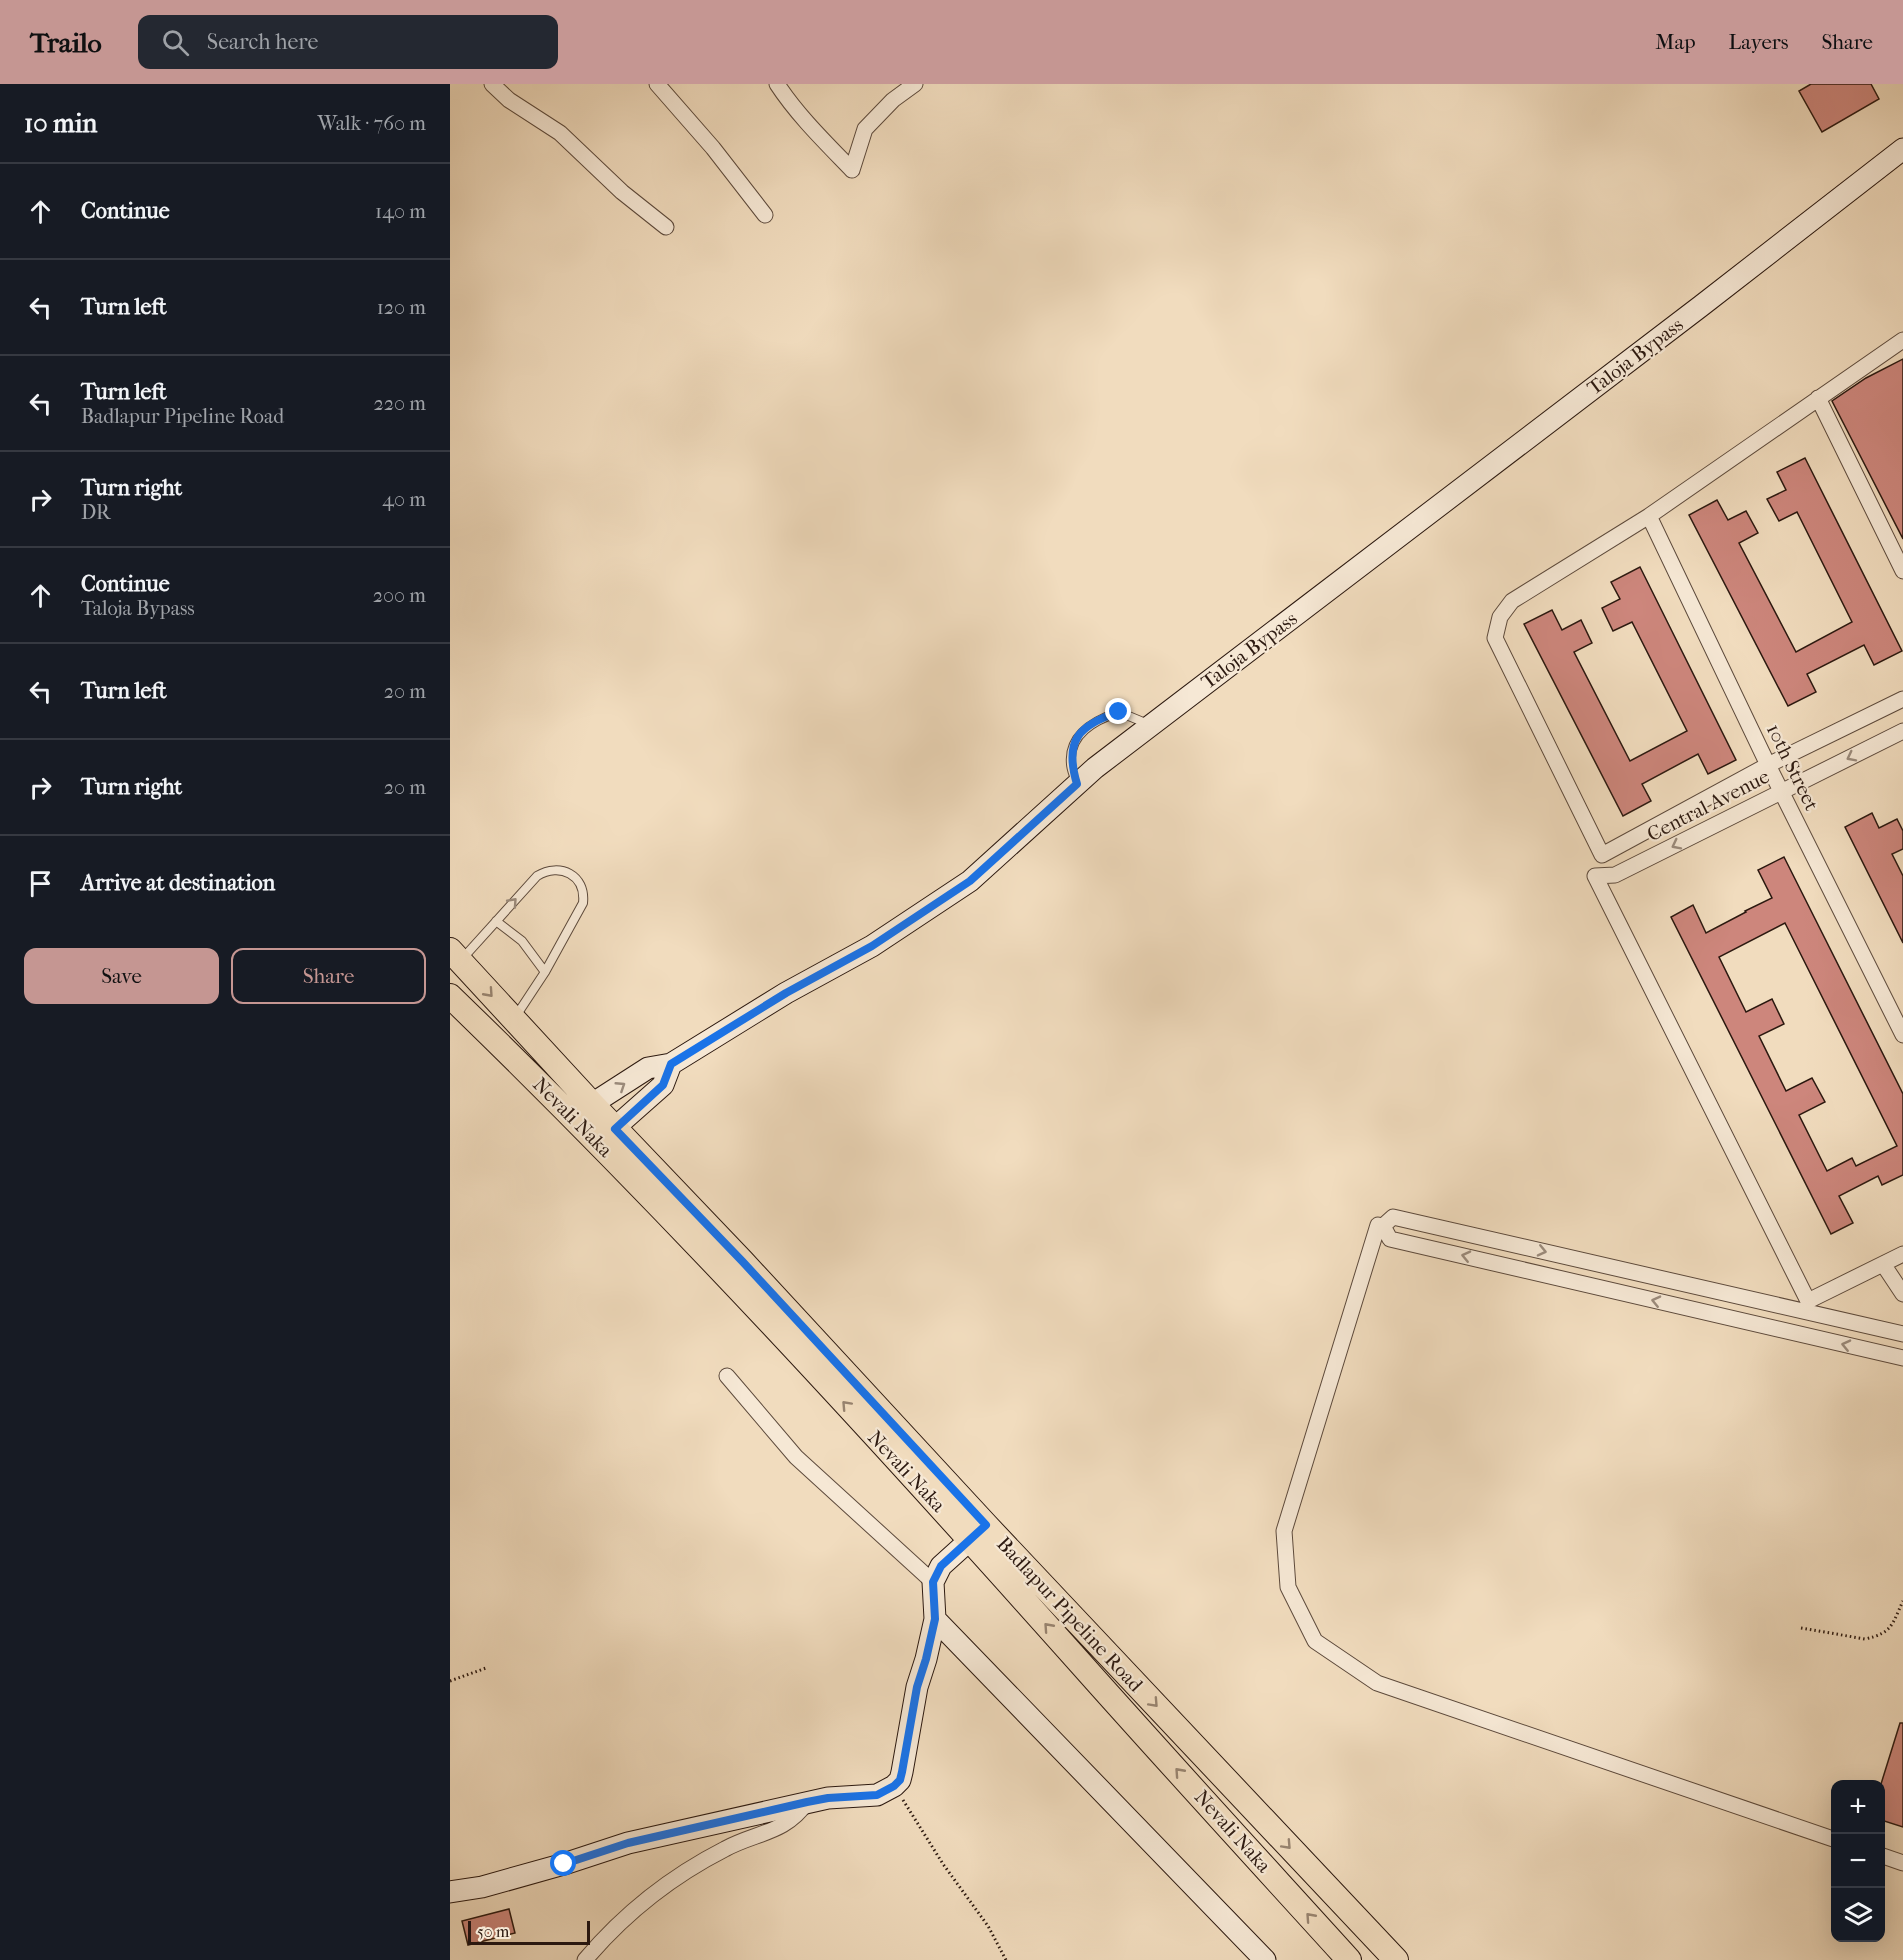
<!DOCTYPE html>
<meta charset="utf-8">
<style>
body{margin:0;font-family:"IM FELL French Canon",serif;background:#242831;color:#f1f3f6}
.controls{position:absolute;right:18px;bottom:18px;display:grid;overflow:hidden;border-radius:12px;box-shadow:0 6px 24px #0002}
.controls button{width:54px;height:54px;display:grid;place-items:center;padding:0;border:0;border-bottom:2px solid #363941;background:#171b24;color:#f1f3f6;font:30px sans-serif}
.scale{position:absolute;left:18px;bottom:15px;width:122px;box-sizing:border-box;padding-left:6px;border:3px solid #2c1910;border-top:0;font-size:16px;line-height:21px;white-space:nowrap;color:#2c1910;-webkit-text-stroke:4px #f6e8d5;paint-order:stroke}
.stop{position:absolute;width:18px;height:18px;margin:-14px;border:4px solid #1a73e8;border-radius:50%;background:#fff}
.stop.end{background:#1a73e8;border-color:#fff;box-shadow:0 2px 6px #0008}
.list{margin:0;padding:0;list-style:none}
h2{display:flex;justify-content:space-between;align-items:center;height:78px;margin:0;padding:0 24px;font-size:26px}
h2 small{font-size:20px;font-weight:400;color:#9ea1a6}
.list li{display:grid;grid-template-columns:39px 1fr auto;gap:18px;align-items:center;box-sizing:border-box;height:96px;padding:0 24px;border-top:2px solid #363941}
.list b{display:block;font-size:22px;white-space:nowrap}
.list p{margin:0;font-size:20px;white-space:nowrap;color:#9ea1a6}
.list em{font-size:20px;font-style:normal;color:#9ea1a6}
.actions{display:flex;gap:12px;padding:18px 24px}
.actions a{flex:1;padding:14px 0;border:2px solid #c59692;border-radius:12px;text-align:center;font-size:21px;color:#c59692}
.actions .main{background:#c59692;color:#111}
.icon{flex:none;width:33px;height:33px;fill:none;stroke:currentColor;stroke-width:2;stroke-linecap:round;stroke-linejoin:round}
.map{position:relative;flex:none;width:1453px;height:1876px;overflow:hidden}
header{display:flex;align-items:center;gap:36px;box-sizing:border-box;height:84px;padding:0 30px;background:#c59692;color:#111}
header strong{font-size:28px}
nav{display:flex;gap:33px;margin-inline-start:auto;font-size:21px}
.search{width:420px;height:54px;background:#242831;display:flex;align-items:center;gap:15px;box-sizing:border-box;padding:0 21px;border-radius:12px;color:#9ea1a6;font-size:22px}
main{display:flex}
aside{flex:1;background:#171b24}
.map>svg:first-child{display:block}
</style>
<header>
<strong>Trailo</strong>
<div class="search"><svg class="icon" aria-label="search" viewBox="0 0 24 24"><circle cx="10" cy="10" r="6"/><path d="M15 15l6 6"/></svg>Search here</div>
<nav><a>Map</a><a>Layers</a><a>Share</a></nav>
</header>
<main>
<aside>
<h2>10 min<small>Walk · 760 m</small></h2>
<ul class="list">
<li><svg class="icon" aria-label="ahead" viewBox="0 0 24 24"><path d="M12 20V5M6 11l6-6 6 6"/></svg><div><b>Continue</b></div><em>140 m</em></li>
<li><svg class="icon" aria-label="left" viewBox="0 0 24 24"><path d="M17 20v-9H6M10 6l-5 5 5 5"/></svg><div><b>Turn left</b></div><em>120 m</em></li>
<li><svg class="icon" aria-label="left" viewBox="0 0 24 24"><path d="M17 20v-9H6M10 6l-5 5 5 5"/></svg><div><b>Turn left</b><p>Badlapur Pipeline Road</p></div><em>220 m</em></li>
<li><svg class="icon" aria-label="right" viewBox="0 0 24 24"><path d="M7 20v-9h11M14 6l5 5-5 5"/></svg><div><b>Turn right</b><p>DR</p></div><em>40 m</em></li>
<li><svg class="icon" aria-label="ahead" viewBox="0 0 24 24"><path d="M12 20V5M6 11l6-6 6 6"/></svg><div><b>Continue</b><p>Taloja Bypass</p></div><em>200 m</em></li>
<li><svg class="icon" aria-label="left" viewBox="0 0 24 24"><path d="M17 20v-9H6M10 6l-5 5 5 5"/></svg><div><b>Turn left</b></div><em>20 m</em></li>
<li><svg class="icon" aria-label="right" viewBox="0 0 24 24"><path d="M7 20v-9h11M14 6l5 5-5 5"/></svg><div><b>Turn right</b></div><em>20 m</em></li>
<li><svg class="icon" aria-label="arrive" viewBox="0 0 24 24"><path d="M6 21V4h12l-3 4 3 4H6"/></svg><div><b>Arrive at destination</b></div></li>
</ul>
<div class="actions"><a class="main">Save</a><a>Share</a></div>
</aside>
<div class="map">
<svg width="1453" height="1876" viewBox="0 0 1453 1876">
<rect width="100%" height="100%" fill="#f1dcbe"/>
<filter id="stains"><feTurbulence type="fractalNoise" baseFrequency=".00333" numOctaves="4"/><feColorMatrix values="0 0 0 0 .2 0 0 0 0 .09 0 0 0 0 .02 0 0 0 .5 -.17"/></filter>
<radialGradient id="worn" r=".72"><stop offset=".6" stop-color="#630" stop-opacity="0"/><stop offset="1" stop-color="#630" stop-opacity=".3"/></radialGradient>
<path fill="#cd867c" stroke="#2c1910" stroke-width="1.5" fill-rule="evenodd" d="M1361,0H1421L1429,15L1372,48L1349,7Z
M1453,275V455L1382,317L1416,294Z
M1355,374L1452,567L1424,581L1414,561L1357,590L1366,608L1338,622L1239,431L1267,416L1278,436L1296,427L1308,449L1289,459L1346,568L1402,538L1347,428L1329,437L1317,415L1336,406L1327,388Z
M1190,483L1286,676L1258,690L1248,670L1192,700L1201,717L1173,732L1074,540L1102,526L1112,546L1131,536L1142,559L1124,568L1180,677L1237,647L1182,538L1163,547L1152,524L1170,515L1161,498Z
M1422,729L1429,744L1447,735L1453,747V765L1442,770L1453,792V859L1395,743Z
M1334,773L1453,1010V1091L1432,1101L1428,1092L1389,1112L1403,1139L1381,1150L1221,833L1243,821L1256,849L1296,828L1295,827L1322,814L1308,786ZM1335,839L1447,1062L1406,1082L1402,1074L1377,1087L1349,1031L1375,1018L1362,994L1336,1007L1309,952L1334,940L1322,915L1296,928L1269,873Z
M1450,1639H1453V1743L1431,1736V1700Z
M59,1825L65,1849L18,1861L12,1837Z"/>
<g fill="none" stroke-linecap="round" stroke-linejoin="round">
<defs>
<path id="lane" d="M626,699C625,693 621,686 621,680C618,650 645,636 669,628L698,640
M46,837L72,857L95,888
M13,874L87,792C110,778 136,791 133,819L95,888L66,932"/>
<path id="street" d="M42,0L59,16L110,49L172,108L216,143
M207,0L263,64L315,131
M327,0C348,32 376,59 402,86
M402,86L415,45L443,16L465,0
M1368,314L1453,487
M1199,432L1318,681L1453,951
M1152,771L1045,554L1050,533L1062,517L1199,432L1453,256
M1152,771L1318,681L1453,615
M1145,792L1358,1217L1453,1170
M1145,792L1165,791L1453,647
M933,1142L928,1141L834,1447L838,1503L865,1557L927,1599L1386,1756
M1433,1180L1453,1210
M1453,1250L943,1133L933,1142L940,1155L1453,1274
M277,1292L346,1373L483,1498
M1430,1771L1453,1779
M135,1876C173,1831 222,1792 275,1765C306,1748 335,1750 357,1718"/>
<path id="secondary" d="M130,1031L142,1020L198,984L221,980L336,909L422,862L520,797L645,684L1251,222L1453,65
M152,1055L213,1001L221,980
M485,1535L815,1876
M0,1808L32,1803L114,1780L178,1759L378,1714L427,1711L444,1702L450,1696L452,1688L467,1603L476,1575L485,1535L483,1498L491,1482L532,1445"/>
<path id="primary" d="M0,866L142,1020L292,1177L536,1441L946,1876
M0,912C221,1126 428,1352 632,1581C720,1680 810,1778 899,1876"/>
</defs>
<use href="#lane" stroke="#5d4a3c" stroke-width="10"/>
<use href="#street" stroke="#5d4a3c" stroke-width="17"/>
<use href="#secondary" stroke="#2c1910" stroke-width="23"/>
<use href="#primary" stroke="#2c1910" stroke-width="26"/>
<path stroke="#2c1910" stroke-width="3" stroke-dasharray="1.5 3" stroke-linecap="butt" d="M1351,1544L1415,1555C1443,1549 1442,1540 1453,1517
M0,1597L36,1584
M453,1716L493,1780L538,1842L556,1876"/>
<use href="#lane" stroke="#f6e8d5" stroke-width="8"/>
<use href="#street" stroke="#f6e8d5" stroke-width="15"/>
<use href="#secondary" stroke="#f6e8d5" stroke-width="21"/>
<use href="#primary" stroke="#f1dcbe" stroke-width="24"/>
</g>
<defs><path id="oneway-chevron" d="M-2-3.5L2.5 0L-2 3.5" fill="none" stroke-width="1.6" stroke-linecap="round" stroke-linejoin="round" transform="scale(1.5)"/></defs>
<g stroke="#9b8b7c">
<use href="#oneway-chevron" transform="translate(1401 673) rotate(153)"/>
<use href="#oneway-chevron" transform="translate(1226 761) rotate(153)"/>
<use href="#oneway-chevron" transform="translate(63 818) rotate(-48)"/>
<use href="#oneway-chevron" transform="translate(171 1002) rotate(-33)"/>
<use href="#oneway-chevron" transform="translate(1092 1167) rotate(13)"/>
<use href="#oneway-chevron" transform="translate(1016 1172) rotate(-167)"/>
<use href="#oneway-chevron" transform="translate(1206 1217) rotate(-167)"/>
<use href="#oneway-chevron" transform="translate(1396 1261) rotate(-167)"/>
</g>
<g stroke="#988470">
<use href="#oneway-chevron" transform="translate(39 909) rotate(48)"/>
<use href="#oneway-chevron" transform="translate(396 1321) rotate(-133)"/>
<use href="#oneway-chevron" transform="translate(598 1543) rotate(-132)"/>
<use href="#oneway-chevron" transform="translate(704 1619) rotate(47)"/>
<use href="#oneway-chevron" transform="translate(729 1688) rotate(-132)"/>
<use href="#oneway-chevron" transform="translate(837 1761) rotate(47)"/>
<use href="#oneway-chevron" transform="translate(860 1833) rotate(-132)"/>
</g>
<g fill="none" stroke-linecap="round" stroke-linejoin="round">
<path stroke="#1a73e8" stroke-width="8" d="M114,1780L178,1759L357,1718L378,1714L427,1711L444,1702L450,1696L452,1688L467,1603L476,1575L485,1535L483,1498L491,1482L536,1441L292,1177L165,1045L213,1001L221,980L336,909L422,862L520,797L627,700C614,657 628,641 669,628"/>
</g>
<g text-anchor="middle" stroke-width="4.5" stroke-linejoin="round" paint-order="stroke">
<g font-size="20" fill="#2c1910" stroke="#f6e8d5">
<text transform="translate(1185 272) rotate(-37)" y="7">Taloja Bypass</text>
<text transform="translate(799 566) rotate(-37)" y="7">Taloja Bypass</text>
<text transform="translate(1343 683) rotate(64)" y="7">10th Street</text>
<text transform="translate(1258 721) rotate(-27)" y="7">Central Avenue</text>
<text transform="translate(123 1033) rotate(45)" y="7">Nevali Naka</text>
<text transform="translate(457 1387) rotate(47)" y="7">Nevali Naka</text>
<text transform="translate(620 1530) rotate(47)" y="7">Badlapur Pipeline Road</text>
<text transform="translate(783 1747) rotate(48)" y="7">Nevali Naka</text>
</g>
</g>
<rect width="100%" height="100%" filter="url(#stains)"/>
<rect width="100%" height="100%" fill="url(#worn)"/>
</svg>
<div class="controls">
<button>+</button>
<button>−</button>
<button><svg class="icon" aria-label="layers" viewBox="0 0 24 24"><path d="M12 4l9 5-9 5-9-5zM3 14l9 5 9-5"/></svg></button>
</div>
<div class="scale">50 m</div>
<div class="stop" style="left:114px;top:1780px"></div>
<div class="stop end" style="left:669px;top:628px"></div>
</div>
</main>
